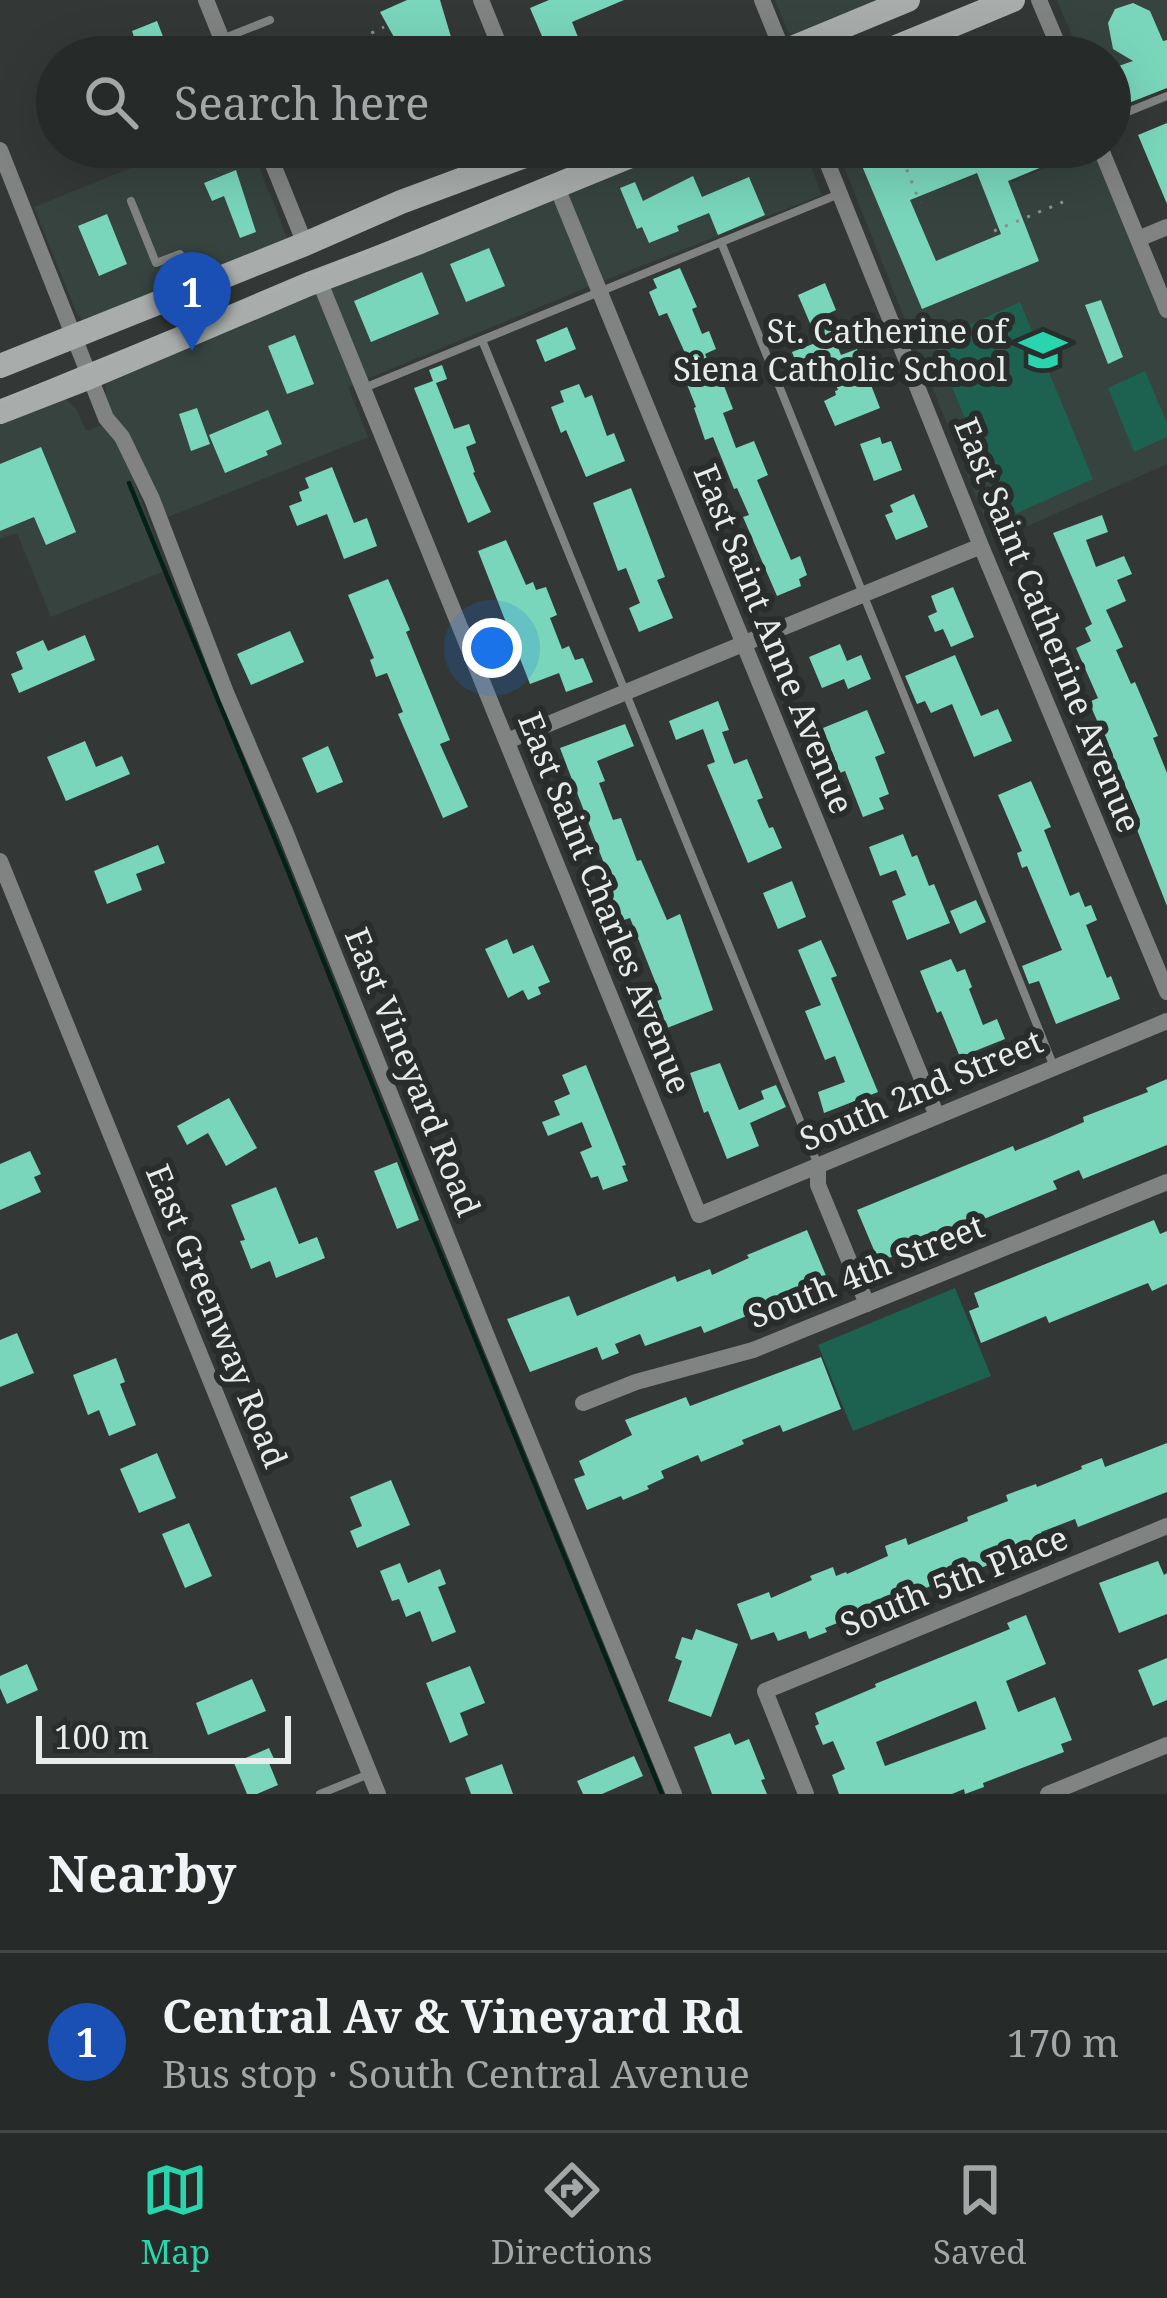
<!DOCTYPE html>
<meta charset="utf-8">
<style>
body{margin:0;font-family:"Noto Serif",serif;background:#2e3230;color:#f1f3f6}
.scale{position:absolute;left:36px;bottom:30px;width:255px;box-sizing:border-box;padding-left:12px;border:6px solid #e8ecea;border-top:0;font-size:33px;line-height:42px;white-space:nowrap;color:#e8ecea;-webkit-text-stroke:9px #292e2c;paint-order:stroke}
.you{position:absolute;left:492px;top:648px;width:42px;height:42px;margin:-30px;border:9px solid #fff;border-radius:50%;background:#1a73e8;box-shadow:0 0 0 18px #1a73e833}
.badge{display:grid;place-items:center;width:78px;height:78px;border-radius:50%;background:#28d5ad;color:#fff;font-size:39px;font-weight:700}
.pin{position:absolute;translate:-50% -99px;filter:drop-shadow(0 3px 6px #0008)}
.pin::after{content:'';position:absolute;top:63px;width:42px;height:36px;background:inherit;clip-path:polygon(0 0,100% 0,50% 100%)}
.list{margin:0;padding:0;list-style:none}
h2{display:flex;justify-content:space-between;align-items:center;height:156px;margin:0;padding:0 48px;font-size:51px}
h2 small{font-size:39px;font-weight:400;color:#a4a7a8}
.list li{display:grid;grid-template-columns:78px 1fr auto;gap:36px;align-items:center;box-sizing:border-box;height:180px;padding:0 48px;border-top:3px solid #424645}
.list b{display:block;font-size:45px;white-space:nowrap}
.list p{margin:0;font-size:39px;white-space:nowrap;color:#a4a7a8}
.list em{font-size:39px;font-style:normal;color:#a4a7a8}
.icon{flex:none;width:66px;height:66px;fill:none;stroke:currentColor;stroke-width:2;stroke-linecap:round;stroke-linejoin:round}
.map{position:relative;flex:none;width:1167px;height:1794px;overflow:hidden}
.search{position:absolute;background:#262a28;box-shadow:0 12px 48px #0002;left:36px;right:36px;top:36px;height:132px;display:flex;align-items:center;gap:30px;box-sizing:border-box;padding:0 42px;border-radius:66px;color:#a4a7a8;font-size:45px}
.sheet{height:336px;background:#262a28}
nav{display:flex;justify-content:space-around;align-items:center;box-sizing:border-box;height:168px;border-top:3px solid #424645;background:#262a28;font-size:33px;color:#a4a7a8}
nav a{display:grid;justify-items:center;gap:6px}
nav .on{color:#28d5ad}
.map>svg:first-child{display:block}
</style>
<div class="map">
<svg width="1167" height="1794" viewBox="0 0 1167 1794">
<rect width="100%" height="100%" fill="#333836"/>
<path fill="#36433e" d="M775,0H896L794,38L787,30Z
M1057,0H1167V87L1110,109V57H1081Z
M183,147H251L288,240L83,320L77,314L34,207Z
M654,147H803L822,195L583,289L348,387L368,437L163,519L106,399V378Z
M836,147H997L1012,182L1066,159L1067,155L1085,147H1097L1167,320V464L994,541Z
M63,396L77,410L86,431L103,425L124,454L167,570L51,617L17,533L0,539V415Z"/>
<path fill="#1d6250" d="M1020,302L1093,479L1006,518L933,341Z
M1145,371L1167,423V437L1134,452L1108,388Z
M955,1288L991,1376L853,1431L818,1345Z"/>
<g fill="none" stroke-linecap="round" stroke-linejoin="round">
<path stroke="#032119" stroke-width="4.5" d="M129,483L286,866L413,1187L662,1794"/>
</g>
<path fill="#79d6ba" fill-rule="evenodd" d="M407,0H440L457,57H405L380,12Z
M549,0H624L572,22L586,57H556L555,53L550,55L530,8Z
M1133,3L1150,11L1163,41L1167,40V88L1121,106L1116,94L1110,96V69L1133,61L1113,49L1108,23L1115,9Z
M157,21L171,57H131L125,40L134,37L132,31Z
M1167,123V204L1138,135Z
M874,147H889L897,168L926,156L922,147H1034L1042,167L1008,181L1039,261L922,309L857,154ZM977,173L1001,234L936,261L910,200Z
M236,170L256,232L240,238L224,196L212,201L204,183Z
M693,176L702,197L749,177L765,215L718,235L709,213L677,226L679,231L649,243L642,227L637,229L620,188L635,182L643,201Z
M107,214L127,264L99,276L78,226Z
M489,248L505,286L466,302L450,264Z
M680,268L697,307L692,309L702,334L709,331L716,349L705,354L717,380L721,378L733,409L723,413L736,448L754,441L768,475L757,480L791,560L800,556L807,575L799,579L801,586L777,596L743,517L749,515L737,488L734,489L713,437L705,440L694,408L696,407L676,357L685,353L667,313L659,316L649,292L657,288L653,279Z
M422,272L439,314L371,342L354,301Z
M825,283L836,310L825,315L841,355L857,349L880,408L835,426L824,401L836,395L835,391L838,390L826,359L799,370L792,352L818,342L798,295Z
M1101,300L1123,357L1108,364L1085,305Z
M567,327L576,349L545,362L536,340Z
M295,335L314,384L287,394L268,346Z
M442,365L447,379L436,383L454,429L469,424L476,443L466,447L475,472L473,473L491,512L468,523L414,388L433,381L429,370Z
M579,384L585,398L592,395L607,436L614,433L625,461L586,477L566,430L561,433L551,407L564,402L560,391Z
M197,408L210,444L191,451L179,414Z
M268,410L282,444L266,451L268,455L225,473L209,435Z
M880,437L882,444L891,441L902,470L874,481L860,444Z
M41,447L76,532L46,545L34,517L0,531V464Z
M332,467L354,523L367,518L377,546L344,559L327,514L297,526L289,506L302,501L299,492L309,488L305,478Z
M631,488L665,577L657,580L673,618L639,632L629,608L640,603L626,568L618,571L593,503Z
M914,494L928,527L896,540L885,515L893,512L890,505Z
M1102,515L1108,532L1086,540L1096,567L1124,556L1132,574L1117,580L1126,601L1106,610L1123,647L1116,650L1131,684L1135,682L1158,736L1153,738L1167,773V906L1134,822L1140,820L1089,702L1098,698L1076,648L1091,641L1085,628L1092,624L1053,533Z
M506,540L526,585L533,582L536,590L546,587L557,615L550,618L562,649L569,646L575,660L583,658L593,682L566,692L559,673L530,684L478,551Z
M388,579L410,630L406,632L450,740L440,744L468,807L443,818L398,714L403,712L387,673L376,677L370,660L374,658L348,595Z
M953,587L974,637L951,647L943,629L935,632L928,616L937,612L931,596Z
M290,631L304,662L251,685L237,654Z
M85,635L95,660L19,693L11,674L23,669L16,652L43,640L48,651Z
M840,644L847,661L861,655L871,679L848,689L844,679L822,688L809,657Z
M955,655L981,716L998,709L1012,741L974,757L952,704L931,713L925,701L917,704L905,676Z
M718,701L729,730L722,732L734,764L747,759L763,798L757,800L769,828L773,827L782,848L748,863L707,765L715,762L703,729L676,740L669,721Z
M867,710L885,753L875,757L889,794L879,798L884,809L863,817L845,771L840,773L823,728Z
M625,724L634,746L597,761L605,781L599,783L613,820L621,818L637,861L641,860L667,920L680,914L713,1010L667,1028L657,1001L662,999L630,918L624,920L618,907L611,910L604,895L612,891L605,875L608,874L560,748Z
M85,741L96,767L122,756L130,774L66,801L47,757Z
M328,746L343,782L317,793L302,758Z
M1031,781L1051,827L1044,830L1070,896L1079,892L1085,907L1091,905L1097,920L1086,925L1107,978L1111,976L1120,999L1056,1024L1039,981L1029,984L1022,966L1062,950L1027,866L1022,868L1017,853L1022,851L998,795Z
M903,834L912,857L917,855L929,886L934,884L950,923L907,940L892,901L906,895L896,870L880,876L869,847Z
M158,845L165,863L136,874L142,890L107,904L94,871Z
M792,881L806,917L778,929L763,893Z
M976,900L986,922L960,934L950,911Z
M507,939L513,954L533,945L550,982L538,987L541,994L528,1000L523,990L508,998L485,949Z
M821,940L837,976L831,978L878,1092L824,1113L818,1092L845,1082L835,1056L825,1060L805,1011L821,1005L798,950Z
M951,959L957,972L965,969L972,987L969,989L983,1025L997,1019L1005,1039L960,1057L941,1011L937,1013L920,971Z
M720,1063L739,1110L764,1099L761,1091L776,1085L786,1107L750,1123L759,1146L727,1159L708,1111L704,1113L690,1073Z
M586,1065L626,1165L622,1166L628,1181L603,1190L598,1176L591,1178L580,1152L592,1147L582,1122L548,1136L542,1122L560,1115L554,1101L570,1094L562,1075Z
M1167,1079V1145L1083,1179L1079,1170L1053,1181L1057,1189L879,1262L857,1210L1013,1146L1015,1151L1047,1138L1084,1122L1083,1117L1148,1092L1146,1088Z
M229,1098L257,1148L226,1166L208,1133L187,1145L177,1126Z
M30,1151L41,1174L34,1177L41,1192L0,1210V1164Z
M397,1162L419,1220L397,1229L374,1171Z
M276,1187L299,1244L317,1237L325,1258L276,1278L270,1261L251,1269L240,1241L245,1240L231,1205Z
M1154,1220L1160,1234L1167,1231V1284L1152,1291L1148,1283L1049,1323L1046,1316L981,1343L969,1311L979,1307L974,1293Z
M807,1230L829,1283L704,1333L701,1326L645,1346L640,1334L615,1344L619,1353L602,1360L597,1347L530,1372L507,1319L569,1296L577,1316L675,1276L677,1282L710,1269L712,1275L749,1258L747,1255Z
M17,1333L34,1373L0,1387V1340Z
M821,1357L841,1409L783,1432L780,1425L742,1440L744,1444L701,1462L698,1455L661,1471L664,1478L647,1486L649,1489L623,1500L621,1496L587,1510L574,1479L585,1475L579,1461L632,1435L625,1420L686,1397L690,1406Z
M116,1358L125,1382L120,1384L136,1425L109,1436L99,1410L88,1415L73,1375Z
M1167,1443V1492L1078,1527L1075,1519L1041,1532L1045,1541L976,1570L978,1575L960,1582L958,1576L904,1596L825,1628L827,1632L809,1639L806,1631L778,1641L774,1632L751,1640L737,1604L769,1592L771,1598L812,1580L810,1576L833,1567L836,1576L846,1572L847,1574L888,1556L885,1546L906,1538L908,1545L968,1521L967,1517L1008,1501L1006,1495L1036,1484L1037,1487L1082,1469L1081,1466L1102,1458L1105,1467Z
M157,1453L176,1498L139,1513L120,1469Z
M391,1480L410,1525L357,1548L350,1531L362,1526L350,1497Z
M189,1523L212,1576L185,1588L162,1534Z
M1158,1561L1164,1575L1167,1573V1614L1119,1633L1099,1583Z
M400,1563L408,1583L440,1569L446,1584L438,1587L456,1632L432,1642L420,1611L406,1617L399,1599L392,1601L380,1571Z
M1026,1615L1046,1664L1006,1681L1018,1712L1055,1697L1072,1740L1061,1744L1064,1752L983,1783L984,1787L965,1794L964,1789L952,1794H839L832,1775L845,1769L833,1741L823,1745L815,1726L819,1724L815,1713L876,1687L875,1684L1010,1629L1007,1623ZM976,1701L986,1729L885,1766L876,1742Z
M696,1629L738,1644L711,1717L668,1701L682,1661L675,1658L682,1637L692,1640Z
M1167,1658V1700L1153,1706L1138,1670Z
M27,1664L38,1690L7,1704L0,1688V1676Z
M470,1666L485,1703L460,1713L468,1735L450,1743L426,1683Z
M252,1679L266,1711L208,1735L196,1703Z
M730,1733L735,1745L749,1739L765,1779L761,1780L767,1794H712L694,1747Z
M269,1748L275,1761L269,1763L278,1785L257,1794H247L234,1763Z
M634,1756L643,1776L602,1794H583L577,1781Z
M502,1764L513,1794H471L465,1778Z"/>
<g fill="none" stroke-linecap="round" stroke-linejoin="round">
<path stroke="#8b8f8d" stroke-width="3" stroke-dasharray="3 9" stroke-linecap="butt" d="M339,49L384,27
M390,57L401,52
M898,147L920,203
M994,231L1063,202"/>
<path stroke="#808382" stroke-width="8" d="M222,39L270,20
M1110,119L1167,96
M131,201L156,263L180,254L193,285
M721,242L1054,1067
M482,340L818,1165
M364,388L839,194
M320,1794L369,1774"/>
<path stroke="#808382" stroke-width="16" d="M206,0L229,57
M481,0L504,57
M762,0L783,52
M1039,0L1063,57
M266,147L305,244
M821,147L981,546L1167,992
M1100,147L1167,310
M0,150L106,418L122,437L152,499L227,695L285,831L486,1334L674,1794
M556,185L937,1116
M1138,239L1167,227
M319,280L699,1215L1167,1021
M507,741L981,546
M0,861L378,1794
M818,1165V1185L867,1304
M583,1403L636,1382L753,1350L1167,1182
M806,1794L765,1691L1167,1526
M1048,1794L1167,1745"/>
<path stroke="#a8adab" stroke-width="24" d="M770,57L908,0
M877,57L1013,0
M0,366L305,244L401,202L549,147
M0,412L90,377L309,284L420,242L653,147"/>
<path stroke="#aaafad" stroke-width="3" d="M816,57L855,41
M844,57L983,0
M0,401L622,147"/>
</g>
<defs>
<symbol id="school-bare" viewBox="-9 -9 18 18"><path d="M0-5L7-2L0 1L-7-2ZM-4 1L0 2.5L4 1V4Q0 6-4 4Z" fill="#28d5ad" stroke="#292e2c" stroke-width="2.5" paint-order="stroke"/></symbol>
</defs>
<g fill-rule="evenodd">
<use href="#school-bare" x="1010" y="317" width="66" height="66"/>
</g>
<g text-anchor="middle" stroke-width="12" stroke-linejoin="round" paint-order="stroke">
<g font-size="33" fill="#e8ecea" stroke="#292e2c" text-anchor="end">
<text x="1007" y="343">St. Catherine of<tspan x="1007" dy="38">Siena Catholic School</tspan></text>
</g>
<g font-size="33" fill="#e8ecea" stroke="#292e2c">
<text transform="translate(1048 625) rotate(68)" y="12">East Saint Catherine Avenue</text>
<text transform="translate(774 639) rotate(68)" y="12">East Saint Anne Avenue</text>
<text transform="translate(605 903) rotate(68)" y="12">East Saint Charles Avenue</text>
<text transform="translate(413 1072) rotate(68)" y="12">East Vineyard Road</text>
<text transform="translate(921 1090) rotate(-23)" y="12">South 2nd Street</text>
<text transform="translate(866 1271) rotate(-22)" y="12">South 4th Street</text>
<text transform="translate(217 1316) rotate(68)" y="12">East Greenway Road</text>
<text transform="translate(954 1581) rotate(-22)" y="12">South 5th Place</text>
</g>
</g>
</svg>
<div class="scale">100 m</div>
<div class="you"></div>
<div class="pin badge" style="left:192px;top:351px;background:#1a4fb4">1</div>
<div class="search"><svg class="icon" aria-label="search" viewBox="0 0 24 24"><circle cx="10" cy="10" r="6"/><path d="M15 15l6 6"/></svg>Search here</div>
</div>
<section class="sheet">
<h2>Nearby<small></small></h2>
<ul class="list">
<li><span class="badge" style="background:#1a4fb4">1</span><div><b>Central Av &amp; Vineyard Rd</b><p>Bus stop · South Central Avenue</p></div><em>170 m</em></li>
</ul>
</section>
<nav>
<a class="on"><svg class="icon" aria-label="map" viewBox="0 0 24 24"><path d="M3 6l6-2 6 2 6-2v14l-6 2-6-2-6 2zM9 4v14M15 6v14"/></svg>Map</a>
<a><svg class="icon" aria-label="directions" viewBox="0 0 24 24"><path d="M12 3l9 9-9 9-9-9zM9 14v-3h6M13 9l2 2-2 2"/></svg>Directions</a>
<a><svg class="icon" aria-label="saved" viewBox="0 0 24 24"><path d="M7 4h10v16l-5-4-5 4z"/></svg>Saved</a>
</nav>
